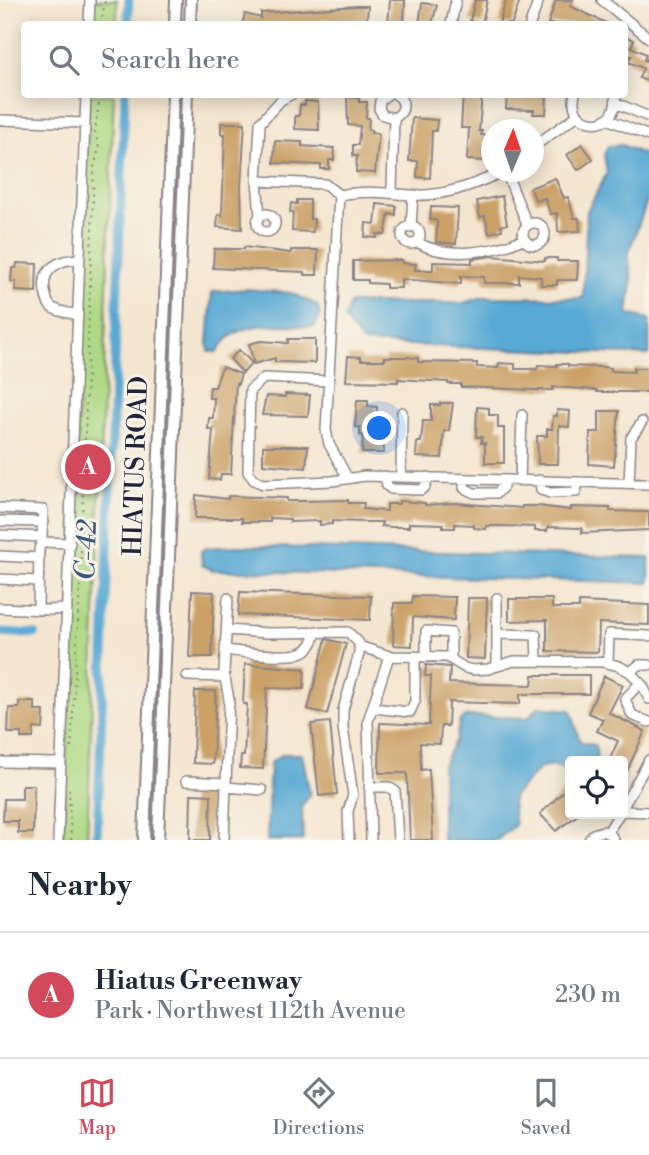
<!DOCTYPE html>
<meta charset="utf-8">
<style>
body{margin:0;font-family:"Libre Bodoni",serif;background:#f6f6f7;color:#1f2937}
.controls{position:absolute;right:21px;bottom:21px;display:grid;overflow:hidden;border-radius:7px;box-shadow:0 4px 18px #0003}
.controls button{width:63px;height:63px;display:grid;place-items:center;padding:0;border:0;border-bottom:2px solid #e0e1e3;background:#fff;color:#1f2937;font:35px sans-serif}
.compass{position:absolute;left:481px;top:119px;width:63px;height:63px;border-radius:50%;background:#fff;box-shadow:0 4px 18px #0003;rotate:2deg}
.you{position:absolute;left:380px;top:429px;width:24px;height:24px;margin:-18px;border:5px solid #fff;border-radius:50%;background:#1a73e8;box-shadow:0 0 0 10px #1a73e833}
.badge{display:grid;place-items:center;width:46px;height:46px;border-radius:50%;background:#d1495b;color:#fff;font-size:23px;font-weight:700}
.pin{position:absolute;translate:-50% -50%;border:4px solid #fff;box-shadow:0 2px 7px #0006}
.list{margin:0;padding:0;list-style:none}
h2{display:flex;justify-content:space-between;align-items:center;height:91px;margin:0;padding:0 28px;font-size:30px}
h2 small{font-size:23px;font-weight:400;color:#747a83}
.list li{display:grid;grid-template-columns:46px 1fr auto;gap:21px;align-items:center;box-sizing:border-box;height:126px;padding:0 28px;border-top:2px solid #e0e1e3}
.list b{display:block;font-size:26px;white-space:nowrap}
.list p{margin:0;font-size:23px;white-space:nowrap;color:#747a83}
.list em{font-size:23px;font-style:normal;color:#747a83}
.icon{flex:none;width:38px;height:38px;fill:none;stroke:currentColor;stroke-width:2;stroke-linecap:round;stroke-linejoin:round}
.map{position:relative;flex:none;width:649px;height:840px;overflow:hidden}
.search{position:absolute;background:#fff;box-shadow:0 4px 18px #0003;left:21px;right:21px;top:21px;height:77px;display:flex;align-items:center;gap:18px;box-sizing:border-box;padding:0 24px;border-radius:7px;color:#747a83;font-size:26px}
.sheet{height:217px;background:#fff}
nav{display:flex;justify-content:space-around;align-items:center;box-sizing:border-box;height:98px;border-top:2px solid #e0e1e3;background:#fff;font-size:19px;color:#747a83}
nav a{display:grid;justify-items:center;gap:4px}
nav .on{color:#d1495b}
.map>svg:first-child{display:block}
</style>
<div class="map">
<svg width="649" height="840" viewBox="0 0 649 840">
<rect width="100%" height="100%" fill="#f7f3e8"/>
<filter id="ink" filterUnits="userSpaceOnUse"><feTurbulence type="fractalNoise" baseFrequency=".0143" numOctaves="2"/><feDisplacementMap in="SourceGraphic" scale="14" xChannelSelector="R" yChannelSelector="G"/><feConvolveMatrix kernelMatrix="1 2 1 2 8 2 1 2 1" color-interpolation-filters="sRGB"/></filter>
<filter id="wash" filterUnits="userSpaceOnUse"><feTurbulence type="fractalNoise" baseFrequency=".00686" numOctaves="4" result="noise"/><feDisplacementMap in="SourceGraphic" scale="28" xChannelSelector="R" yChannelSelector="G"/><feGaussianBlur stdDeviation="1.57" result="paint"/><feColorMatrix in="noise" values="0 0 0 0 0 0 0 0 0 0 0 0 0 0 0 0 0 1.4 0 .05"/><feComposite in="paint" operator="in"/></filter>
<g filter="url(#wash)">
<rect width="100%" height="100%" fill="#f4e6d0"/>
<path fill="#afd984" stroke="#687e60" stroke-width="2" d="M92,0H117V24H92Z
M89,95H114L87,840H63Z"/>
<path fill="#59a9d4" stroke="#3e6688" stroke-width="2" d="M622,145L649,157V195L628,255L632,281L628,314L649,319V355L363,343L344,319L350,303H464L483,297L583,298L587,211L607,173L604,155L608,146Z
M247,289L291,293L317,305L320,315L315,327C282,325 235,317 218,352H209L208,344L212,292Z
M239,546L649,558V583L213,570L202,565L201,551L207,548Z
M538,707L570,710C576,721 575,732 581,742L595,745L597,758L595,761H570V772L553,765L541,767L514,795L512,803L515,825L497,840H442V766L456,739L460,720L467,716L528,718Z
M283,754H302L310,795L302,806L303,840H267L270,763Z"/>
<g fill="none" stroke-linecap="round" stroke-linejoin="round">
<path stroke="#59a9d4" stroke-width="9" d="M128,24L129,0
M0,632L35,634
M97,840L125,94"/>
</g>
<g id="blocks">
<path fill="#cba167" d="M390,0H405L404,24H388Z
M475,0H487L482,24L470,21Z
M506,0H520L512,24H499Z
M556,0H573L570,6L608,24H548Z
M422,3L437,5L432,24H419Z
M357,6H368L367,19L321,20V24L294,23L242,24L245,14L261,18V13Z
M625,36L634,40L631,47L646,54L644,60L646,61L649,55V82L639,78L643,68L628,62L631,56L627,55L625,61Z
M463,94H482L479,131H482L481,135L489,136L488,161L467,160L469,128H461Z
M507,94H547L546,114H533L534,110L506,109Z
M347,97L359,98V102H367L366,118H369L368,130H371V133L379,134L375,173L356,172L357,156H353V145H358L360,126L348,125Z
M305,101L318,102L319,130L295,129V116H299L300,105H305Z
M412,118L437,120L436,131H432L430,178L417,177L418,161H409Z
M221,123H245L241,186L242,229L217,227L218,215H222L225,134H221Z
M275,141L302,142V146L334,148V160H329V169H321V165L274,163Z
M582,144L593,159L578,170L567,155Z
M555,178L564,198L568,197L574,218H579L580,231L558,232L557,213L550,214L545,198L536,201L530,188Z
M502,196L507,224L501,226L502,230L489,233L485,216L480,217L477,201Z
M297,200H310V219H314L313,232L292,231L293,212H290L291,203L297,204Z
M377,204L396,206V215L389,214L385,235L377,234V238L365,237L366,223L375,224Z
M431,207L458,208L456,244L436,242L437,223L436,220H430Z
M244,247L291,253V250H318L317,275H305V272L213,268L214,249H244Z
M493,256L545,261V258H557V261H578L577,280H557V285H541V277L519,275V283H484V277L461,276V284L401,279V288H386V284L368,283V280H353V261L402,260V263L416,264L415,270H433V262L472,263V259Z
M17,263L37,264L36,292L15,291L16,282H11L12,268H16Z
M288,339H315V363L275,362V358L254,364L249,344L261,341L288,343Z
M239,350L252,363L243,373L230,359Z
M348,356L361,357V360H385V357H405L418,358V362L477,363V367L498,368L499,363L515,364V369H537L538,365L557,366V364H568V366L602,367L611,368V371L634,372V368H649V392H597V390L553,387V390H534L461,387V384H448V382L398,379V382L346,381Z
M222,367L241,374L238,384L236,383L231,474H221L220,480L209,479L213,429H208L209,418H213L214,398H209L210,387H215Z
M285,394L310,395L308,416L262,415L266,396L285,397Z
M357,400H368V406L377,407V420H383L384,453H362L363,435H360V427H355Z
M440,403H453L449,431H444L442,458L416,457L417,442H421L423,421H431V405H440Z
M477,407L489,408V415H498V428H504V463H485V443H481L482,437H476Z
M557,410L570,411L569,427L559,426L558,464H538L537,436H547V429H552L553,416H557Z
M599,411H619L614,466L589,464L590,432H599Z
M263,446H308L306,468L263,464Z
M196,495L228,499V496L287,498V501H302L348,500V503H364L363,509L387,511V504H399V501L425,503V505L455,503L522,508V506H538L571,510V507L610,508V511L649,512V530L582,533V528L548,527L547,531H535V527L502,526H486V529L474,528V525L455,524V528H443V524L409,523V527H391L381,526L382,522H363L332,521V524L320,525V521L290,522V519L270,518V522H242V518H195Z
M192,591L214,592L212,657H189Z
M240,592L371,596L370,620L238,615Z
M413,596L455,597L454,620L413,617L412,646L393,645L394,603H412Z
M468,598H487L485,659L466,658Z
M509,599H552V608H579V602L649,605V625L599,623L598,652L547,651V620L509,621Z
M326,639L346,644L327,714L308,709Z
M245,664L305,669L304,689L267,688L263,769L240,768L241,756H244L247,704H243Z
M426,665L450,667L449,683L532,685L533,675H589V694H520V704L449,702L448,726H441L440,744L420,743L421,770L429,769L433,840H410L407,773H379L380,723L429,725L431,676H425Z
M604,676L623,685L609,713L645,731L623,780V761H609L618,741L597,731L603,719L588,713Z
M195,691H216L213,764L193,763Z
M19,702H35V711H44L43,729L34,728L33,738H21V733H8L9,708H19Z
M330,722L337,794L319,796L311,724Z
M22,785H34L33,833H18V821H3L4,799H22Z
M570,785V814H579L556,831L540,814Z
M191,794L211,795L210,840H190Z"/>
</g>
</g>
<g filter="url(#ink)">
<use href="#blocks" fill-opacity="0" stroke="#8b8486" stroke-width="2"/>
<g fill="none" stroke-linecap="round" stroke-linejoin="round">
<defs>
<path id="minor" d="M602,0L649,38
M89,24L90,0
M451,24L456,0
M530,24L539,0
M388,94L380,101L379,109L383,115L394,118C406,112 406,100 395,94
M575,94C566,130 621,134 615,94
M616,103L649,117
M607,119L649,136
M0,120L85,123
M507,130L514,127L520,130
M534,146L578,115
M506,172L527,224
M257,181L325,184L339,195C369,190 382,193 411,195C443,197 474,185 502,172
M392,191L394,118
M339,195L326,430L329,444L347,477
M257 223a9 9 0 1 1 18 0a9 9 0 1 1-18 0Z
M260,216L257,181L260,123L281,100L292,94
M523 234a11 11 0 1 1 22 0a11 11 0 1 1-22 0Z
M402 235a9 9 0 1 1 18 0a9 9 0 1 1-18 0Z
M411,227L413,195
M417,242C445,259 494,253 523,239
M78,315C70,313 58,312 51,307C47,303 46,297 45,291C41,268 60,259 80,259
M329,381L264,378L250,390L248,472L254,480L263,484L332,481L365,476L649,484
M385,476L387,486L391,489L421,490L425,487L428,477
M401,477L402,412
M464,479V488L474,493H497L503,487V480
M520,480L522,415
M540,480L541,490L550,493L576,492L578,482
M629,483L631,438L642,422
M0,508L43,510L42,537
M0,521L43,522
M0,535L42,537V542L70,543
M0,556L39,558
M0,579L38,581
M497,598V666
M0,608L48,610L67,609
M38,610L39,549L42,542
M227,630L268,633L348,632L359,643V654L343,710V728L353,795L348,811L349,840
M497,634L536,635L537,661
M359,646L389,656L447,657L465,668L473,670L488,669L514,661L603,662L619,666L630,672L643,686L649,699
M226,650C242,652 286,659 300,653C310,650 314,641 316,631
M426,657V631L451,633V659
M608,663L609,634L649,636
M630,672L639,665H649
M187,676L225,677
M640,683L625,699L632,715L649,722
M373,708L410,712L415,701V657
M0,762L61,763
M186,781L226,783
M226,787L262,790
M369,787H388L395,791L398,840
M623,807L649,760
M623,811L649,812
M608,832L619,814
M58,840L86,94
M224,840L229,700L224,672L228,598
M371,840L368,721L389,656
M589,840L593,834L603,831L611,835L614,840"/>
<path id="major" d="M175,24L176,0
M190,24L191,0
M144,840L173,94
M158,840L187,94"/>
</defs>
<use href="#minor" stroke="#8b8486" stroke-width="12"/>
<use href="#major" stroke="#8b8486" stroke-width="14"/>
<path stroke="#8b8486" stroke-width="2" stroke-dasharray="2 5" stroke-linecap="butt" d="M101,24L105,0
M71,748L80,583L94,167L99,148L95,132L100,94
M69,789L71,840"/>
<use href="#minor" stroke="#fff" stroke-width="9"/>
<use href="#major" stroke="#fff" stroke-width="10"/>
</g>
</g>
<g text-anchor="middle" stroke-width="6" stroke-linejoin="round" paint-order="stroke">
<g font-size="26" fill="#22223b" stroke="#f7f3e8">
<text transform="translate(135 466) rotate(-88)" y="9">HIATUS ROAD</text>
</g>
<g font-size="28" font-style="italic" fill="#385878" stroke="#f7f3e8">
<text transform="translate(85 550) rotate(-88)" y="10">C-42</text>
</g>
</g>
</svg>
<div class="controls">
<button><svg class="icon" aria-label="locate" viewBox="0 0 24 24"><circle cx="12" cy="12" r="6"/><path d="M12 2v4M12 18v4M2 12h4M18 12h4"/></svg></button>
</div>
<svg class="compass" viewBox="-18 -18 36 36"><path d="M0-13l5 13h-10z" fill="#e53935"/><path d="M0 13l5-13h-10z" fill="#747a83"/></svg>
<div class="you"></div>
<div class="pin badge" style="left:88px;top:467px">A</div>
<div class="search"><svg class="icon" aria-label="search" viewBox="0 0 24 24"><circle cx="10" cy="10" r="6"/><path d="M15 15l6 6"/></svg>Search here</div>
</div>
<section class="sheet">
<h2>Nearby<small></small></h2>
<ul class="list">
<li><span class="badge">A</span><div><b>Hiatus Greenway</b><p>Park · Northwest 112th Avenue</p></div><em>230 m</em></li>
</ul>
</section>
<nav>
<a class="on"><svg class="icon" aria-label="map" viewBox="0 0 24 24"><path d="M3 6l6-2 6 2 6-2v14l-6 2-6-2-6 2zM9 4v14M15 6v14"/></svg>Map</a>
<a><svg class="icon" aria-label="directions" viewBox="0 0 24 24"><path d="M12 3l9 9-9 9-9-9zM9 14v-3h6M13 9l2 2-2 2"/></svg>Directions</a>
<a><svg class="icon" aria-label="saved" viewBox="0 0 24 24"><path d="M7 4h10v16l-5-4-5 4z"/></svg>Saved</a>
</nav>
